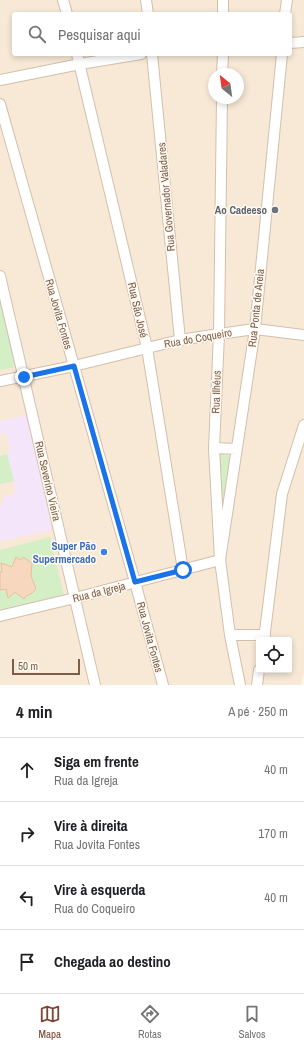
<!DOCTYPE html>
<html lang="pt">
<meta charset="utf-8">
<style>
body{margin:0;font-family:"Archivo Narrow",sans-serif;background:#f6f6f6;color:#202124}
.controls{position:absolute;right:12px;bottom:12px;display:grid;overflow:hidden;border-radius:4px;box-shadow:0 2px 6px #0003}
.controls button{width:36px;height:36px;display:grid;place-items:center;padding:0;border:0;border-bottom:1px solid #e0e0e0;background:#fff;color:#202124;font:20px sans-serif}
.compass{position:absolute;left:208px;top:68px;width:36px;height:36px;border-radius:50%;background:#fff;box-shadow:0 2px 6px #0003;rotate:331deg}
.scale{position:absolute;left:12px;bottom:10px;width:68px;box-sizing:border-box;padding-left:4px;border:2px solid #7c5d49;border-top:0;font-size:11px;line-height:14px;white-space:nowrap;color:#7c5d49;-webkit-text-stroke:3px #fffaf1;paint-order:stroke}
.stop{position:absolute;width:12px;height:12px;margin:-9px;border:3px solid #1a73e8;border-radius:50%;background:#fff}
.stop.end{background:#1a73e8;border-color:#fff;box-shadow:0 1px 4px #0008}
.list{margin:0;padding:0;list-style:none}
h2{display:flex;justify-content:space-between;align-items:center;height:52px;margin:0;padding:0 16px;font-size:17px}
h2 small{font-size:13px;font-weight:400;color:#757577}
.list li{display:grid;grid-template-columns:26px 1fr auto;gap:12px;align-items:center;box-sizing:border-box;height:64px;padding:0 16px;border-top:1px solid #e0e0e0}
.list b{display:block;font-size:15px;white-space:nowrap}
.list p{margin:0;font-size:13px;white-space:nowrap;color:#757577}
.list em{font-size:13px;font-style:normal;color:#757577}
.icon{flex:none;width:22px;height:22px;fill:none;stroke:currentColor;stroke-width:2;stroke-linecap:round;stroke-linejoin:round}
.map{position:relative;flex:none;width:304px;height:685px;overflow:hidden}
.search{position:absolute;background:#fff;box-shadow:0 2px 6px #0003;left:12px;right:12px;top:12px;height:44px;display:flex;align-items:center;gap:10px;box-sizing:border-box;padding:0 14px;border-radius:4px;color:#757577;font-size:15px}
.sheet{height:308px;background:#fff}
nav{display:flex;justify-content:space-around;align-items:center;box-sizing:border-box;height:56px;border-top:1px solid #e0e0e0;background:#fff;font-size:11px;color:#757577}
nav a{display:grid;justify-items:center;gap:2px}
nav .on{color:#7f4532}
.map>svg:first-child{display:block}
</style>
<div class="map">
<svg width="304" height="685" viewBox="0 0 304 685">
<rect width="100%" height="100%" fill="#fef7e9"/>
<path fill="#f7e9d6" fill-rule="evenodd" d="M0,0H304V673L301,685H0ZM14,14H290V54H14ZM214,74H238V98H214ZM259,640H289V670H259Z"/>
<path fill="#f4e5fb" d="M27,415L52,530L0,541V505L4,504L3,497L16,493L7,454V451L10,450L6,433L0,434V421Z"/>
<path fill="#d4eec5" d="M0,298L16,367L0,370Z
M7,454L14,481L0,484V456Z
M219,455L231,456L222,506Z
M50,537L64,595L0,611V550Z"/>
<path fill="#f7d7be" stroke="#ebbe9c" d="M16,557L21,560L23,557L32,563L31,576L36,589L31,594L26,596L24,599L15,592L8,598L6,589L0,590V572H2L1,563L12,567Z"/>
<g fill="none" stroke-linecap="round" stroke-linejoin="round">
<defs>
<path id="street" d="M63,0L67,14
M146,0L148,14
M223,14V0
M285,14L287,0
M290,43L304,42
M77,54L147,348L183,570
M152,54L180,340
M222,74L223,54
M0,80L80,64L141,54
M222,98L219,334L214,448L220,560L230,635L240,685
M0,104L135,582L163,685
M0,276L95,685
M0,381L74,366L180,340L219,334L255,329L304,335
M214,448L237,449
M0,616L75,598L220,560L255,329L282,54
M230,635H265
M264,640L282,494L304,425
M257,685L259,670"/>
</defs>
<use href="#street" stroke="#d3bfac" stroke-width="12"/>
<use href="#street" stroke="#fff" stroke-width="10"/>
</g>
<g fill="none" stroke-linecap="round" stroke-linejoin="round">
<path stroke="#1a73e8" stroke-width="5" d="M24,377L74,366L135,582L183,570"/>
</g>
<circle fill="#6b7280" stroke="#fffaf1" stroke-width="1.5" cx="275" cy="210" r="4"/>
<circle fill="#3f7fe0" stroke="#fffaf1" stroke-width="1.5" cx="104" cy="552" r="4"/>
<g text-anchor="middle" stroke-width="3" stroke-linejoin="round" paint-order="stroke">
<g font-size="11" fill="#7c5d49" stroke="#fffaf1">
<text transform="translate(166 197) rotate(-95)" y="4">Rua Governador Valadares</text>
<text transform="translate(256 308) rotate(-84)" y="4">Rua Ponta de Areia</text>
<text transform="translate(138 310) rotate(77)" y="4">Rua São José</text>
<text transform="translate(59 314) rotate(74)" y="4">Rua Jovita Fontes</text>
<text transform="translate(198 338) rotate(-10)" y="4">Rua do Coqueiro</text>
<text transform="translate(216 392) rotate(-88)" y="4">Rua Ilhéus</text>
<text transform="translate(48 481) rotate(77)" y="4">Rua Severino Vieira</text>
<text transform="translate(99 592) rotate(-14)" y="4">Rua da Igreja</text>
<text transform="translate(150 637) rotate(75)" y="4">Rua Jovita Fontes</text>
</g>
<g font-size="11" font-weight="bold" fill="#5b616d" stroke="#fffaf1" text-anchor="end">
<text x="267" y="214">Ao Cadeeso</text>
</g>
<g font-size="11" font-weight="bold" fill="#366cbe" stroke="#fffaf1" text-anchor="end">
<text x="96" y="550">Super Pão<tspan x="96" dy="13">Supermercado</tspan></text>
</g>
</g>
</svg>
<div class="controls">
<button><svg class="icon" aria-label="locate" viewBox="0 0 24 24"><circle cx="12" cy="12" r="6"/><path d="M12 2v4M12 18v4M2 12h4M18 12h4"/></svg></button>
</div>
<svg class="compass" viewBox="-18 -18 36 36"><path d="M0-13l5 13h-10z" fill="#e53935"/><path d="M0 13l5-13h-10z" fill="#757577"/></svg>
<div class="scale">50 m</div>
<div class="stop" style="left:183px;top:570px"></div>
<div class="stop end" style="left:24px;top:377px"></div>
<div class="search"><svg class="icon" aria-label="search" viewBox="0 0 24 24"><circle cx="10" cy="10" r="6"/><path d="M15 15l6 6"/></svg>Pesquisar aqui</div>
</div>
<section class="sheet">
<h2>4 min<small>A pé · 250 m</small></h2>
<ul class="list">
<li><svg class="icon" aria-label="ahead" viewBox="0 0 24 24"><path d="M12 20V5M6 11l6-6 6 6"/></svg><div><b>Siga em frente</b><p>Rua da Igreja</p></div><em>40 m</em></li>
<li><svg class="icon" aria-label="right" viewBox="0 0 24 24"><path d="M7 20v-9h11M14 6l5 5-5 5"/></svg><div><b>Vire à direita</b><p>Rua Jovita Fontes</p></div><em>170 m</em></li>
<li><svg class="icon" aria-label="left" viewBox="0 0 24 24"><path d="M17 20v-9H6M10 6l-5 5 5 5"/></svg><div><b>Vire à esquerda</b><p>Rua do Coqueiro</p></div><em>40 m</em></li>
<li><svg class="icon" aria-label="arrive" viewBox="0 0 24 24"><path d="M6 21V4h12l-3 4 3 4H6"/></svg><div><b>Chegada ao destino</b></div></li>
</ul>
</section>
<nav>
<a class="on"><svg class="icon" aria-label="map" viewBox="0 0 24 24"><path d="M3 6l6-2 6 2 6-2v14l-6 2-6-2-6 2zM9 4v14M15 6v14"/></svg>Mapa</a>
<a><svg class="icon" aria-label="directions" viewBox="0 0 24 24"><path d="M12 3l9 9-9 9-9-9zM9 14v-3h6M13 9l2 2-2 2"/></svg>Rotas</a>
<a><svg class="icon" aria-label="saved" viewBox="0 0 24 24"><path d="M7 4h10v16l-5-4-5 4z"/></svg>Salvos</a>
</nav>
